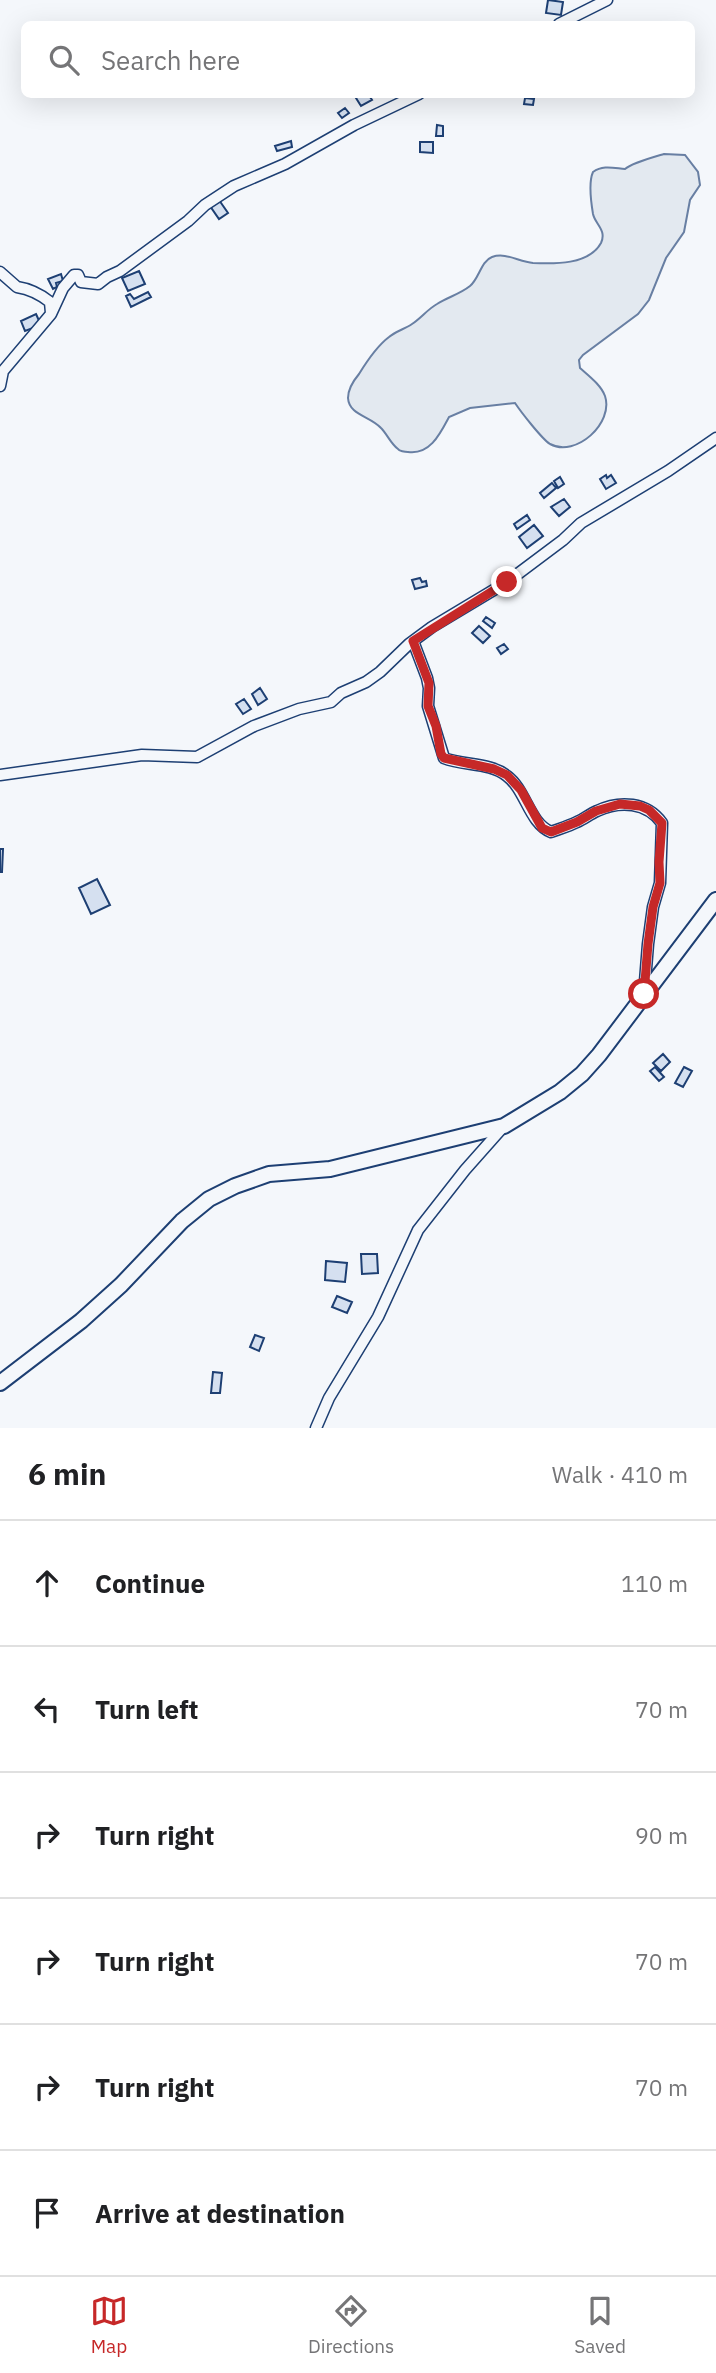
<!DOCTYPE html>
<meta charset="utf-8">
<style>
body{margin:0;font-family:"IBM Plex Sans",sans-serif;background:#f6f6f6;color:#202124}
.stop{position:absolute;width:21px;height:21px;margin:-16px;border:5px solid #c62828;border-radius:50%;background:#fff}
.stop.end{background:#c62828;border-color:#fff;box-shadow:0 2px 7px #0008}
.list{margin:0;padding:0;list-style:none}
h2{display:flex;justify-content:space-between;align-items:center;height:91px;margin:0;padding:0 28px;font-size:30px}
h2 small{font-size:23px;font-weight:400;color:#757577}
.list li{display:grid;grid-template-columns:46px 1fr auto;gap:21px;align-items:center;box-sizing:border-box;height:126px;padding:0 28px;border-top:2px solid #e0e0e0}
.list b{display:block;font-size:26px;white-space:nowrap}
.list em{font-size:23px;font-style:normal;color:#757577}
.icon{flex:none;width:38px;height:38px;fill:none;stroke:currentColor;stroke-width:2;stroke-linecap:round;stroke-linejoin:round}
.map{position:relative;flex:none;width:716px;height:1428px;overflow:hidden}
.search{position:absolute;background:#fff;box-shadow:0 7px 28px #0002;left:21px;right:21px;top:21px;height:77px;display:flex;align-items:center;gap:18px;box-sizing:border-box;padding:0 24px;border-radius:10px;color:#757577;font-size:26px}
.sheet{height:847px;background:#fff}
nav{display:flex;justify-content:space-around;align-items:center;box-sizing:border-box;height:98px;border-top:2px solid #e0e0e0;background:#fff;font-size:19px;color:#757577}
nav a{display:grid;justify-items:center;gap:4px}
nav .on{color:#c62828}
.map>svg:first-child{display:block}
</style>
<div class="map">
<svg width="716" height="1428" viewBox="0 0 716 1428">
<rect width="100%" height="100%" fill="#f4f7fb"/>
<path fill="#e3e9f0" stroke="#687fa3" stroke-width="2" d="M664,154L685,155L698,172L700,185L690,200L684,232L666,258L649,300L638,314L583,355L579,360L580,368C589,376 601,385 605,396C614,423 576,458 550,444C542,439 521,412 515,403L470,408L449,417C440,434 430,455 408,452C405,452 399,451 398,449C391,444 387,434 381,428C370,416 349,415 348,398C348,389 354,380 359,374C367,361 377,346 389,337C396,331 405,329 412,324C421,318 428,309 437,304C448,297 460,294 470,286C479,279 481,261 492,257C506,252 519,262 533,263C554,264 589,265 601,243C607,230 595,224 593,214C591,202 588,183 593,172C603,165 613,168 625,169C632,163 654,157 664,154Z"/>
<path fill="#d5e0f0" stroke="#1d3f73" stroke-width="2" d="M548,0L563,2L561,15L546,13Z
M362,94H368L372,100L361,106L356,98Z
M525,98L534,99L533,105L524,104Z
M345,108L349,113L342,118L338,113Z
M437,125L443,126V136H436Z
M291,141L292,147L277,151L275,146Z
M420,142H433V153L420,152Z
M219,200L228,213L219,219L210,206Z
M139,271L145,284L128,291L122,278Z
M61,274L63,281L56,283L57,287L53,289L48,279Z
M148,292L151,297L131,307L126,296L130,294L134,299Z
M36,314L41,325L25,331L21,321Z
M606,475L607,478L611,475L616,483L606,489L600,479Z
M560,477L564,484L558,488L554,481Z
M552,483L556,488L544,498L540,493Z
M564,499L570,507L559,516L551,507Z
M527,515L530,520L517,529L514,524Z
M534,525L543,536L527,548L519,537Z
M420,578L422,582L426,581L427,586L415,589L412,580Z
M486,617L495,623L492,628L483,621Z
M479,626L490,636L483,643L472,633Z
M504,644L508,649L501,654L497,648Z
M260,688L267,699L258,705L252,694Z
M244,699L251,709L243,714L236,704Z
M0,849H3L2,872H0Z
M97,879L110,905L91,914L79,888Z
M663,1054L670,1062L661,1071L653,1063Z
M655,1067L664,1077L659,1081L650,1071Z
M684,1067L692,1071L683,1087L675,1083Z
M361,1254H377L378,1273L362,1274Z
M326,1261L347,1263L345,1282L325,1280Z
M337,1296L352,1302L347,1313L332,1307Z
M255,1335L264,1338L259,1351L250,1347Z
M213,1372L222,1373L220,1393H211Z"/>
<g fill="none" stroke-linecap="round" stroke-linejoin="round">
<defs>
<path id="minor" d="M559,24L607,0
M0,272L17,287C30,289 40,294 50,302L51,313
M0,386L3,371L51,314L63,288L74,275H78L81,282L98,284L107,277L120,271L188,221L205,205L234,186L285,164L354,125L419,94
M413,641L427,678L429,688L428,706L444,758C464,766 490,762 507,776C526,790 529,823 551,832C559,829 569,826 577,822C584,819 590,814 597,811C620,800 647,802 662,823L660,883L653,907L648,944L644,994
M0,775L142,755L197,757L254,726L299,709L331,702L341,693L366,682L380,672L409,644L432,627L507,582L563,540L581,523L668,471L716,438
M316,1428L329,1398L378,1317L418,1230L465,1170L504,1126"/>
<path id="secondary" d="M0,1383L81,1321L121,1285L182,1221L209,1199L235,1186L269,1174L330,1169L504,1126L560,1092L582,1074L599,1055L716,900"/>
</defs>
<use href="#minor" stroke="#1d3f73" stroke-width="13"/>
<use href="#secondary" stroke="#1d3f73" stroke-width="18"/>
<use href="#minor" stroke="#f4f7fb" stroke-width="10"/>
<use href="#secondary" stroke="#f4f7fb" stroke-width="14"/>
</g>
<g fill="none" stroke-linecap="round" stroke-linejoin="round">
<path stroke="#c62828" stroke-width="9" d="M507,582L413,641L429,683L428,706L436,726L441,754L444,758L494,769L507,775L521,790L542,828L551,832L577,822L596,811L620,804L640,806L649,810L662,823L659,862L660,883L653,907L648,944L644,994"/>
</g>
</svg>
<div class="stop" style="left:644px;top:994px"></div>
<div class="stop end" style="left:507px;top:582px"></div>
<div class="search"><svg class="icon" aria-label="search" viewBox="0 0 24 24"><circle cx="10" cy="10" r="6"/><path d="M15 15l6 6"/></svg>Search here</div>
</div>
<section class="sheet">
<h2>6 min<small>Walk · 410 m</small></h2>
<ul class="list">
<li><svg class="icon" aria-label="ahead" viewBox="0 0 24 24"><path d="M12 20V5M6 11l6-6 6 6"/></svg><div><b>Continue</b></div><em>110 m</em></li>
<li><svg class="icon" aria-label="left" viewBox="0 0 24 24"><path d="M17 20v-9H6M10 6l-5 5 5 5"/></svg><div><b>Turn left</b></div><em>70 m</em></li>
<li><svg class="icon" aria-label="right" viewBox="0 0 24 24"><path d="M7 20v-9h11M14 6l5 5-5 5"/></svg><div><b>Turn right</b></div><em>90 m</em></li>
<li><svg class="icon" aria-label="right" viewBox="0 0 24 24"><path d="M7 20v-9h11M14 6l5 5-5 5"/></svg><div><b>Turn right</b></div><em>70 m</em></li>
<li><svg class="icon" aria-label="right" viewBox="0 0 24 24"><path d="M7 20v-9h11M14 6l5 5-5 5"/></svg><div><b>Turn right</b></div><em>70 m</em></li>
<li><svg class="icon" aria-label="arrive" viewBox="0 0 24 24"><path d="M6 21V4h12l-3 4 3 4H6"/></svg><div><b>Arrive at destination</b></div></li>
</ul>
</section>
<nav>
<a class="on"><svg class="icon" aria-label="map" viewBox="0 0 24 24"><path d="M3 6l6-2 6 2 6-2v14l-6 2-6-2-6 2zM9 4v14M15 6v14"/></svg>Map</a>
<a><svg class="icon" aria-label="directions" viewBox="0 0 24 24"><path d="M12 3l9 9-9 9-9-9zM9 14v-3h6M13 9l2 2-2 2"/></svg>Directions</a>
<a><svg class="icon" aria-label="saved" viewBox="0 0 24 24"><path d="M7 4h10v16l-5-4-5 4z"/></svg>Saved</a>
</nav>
